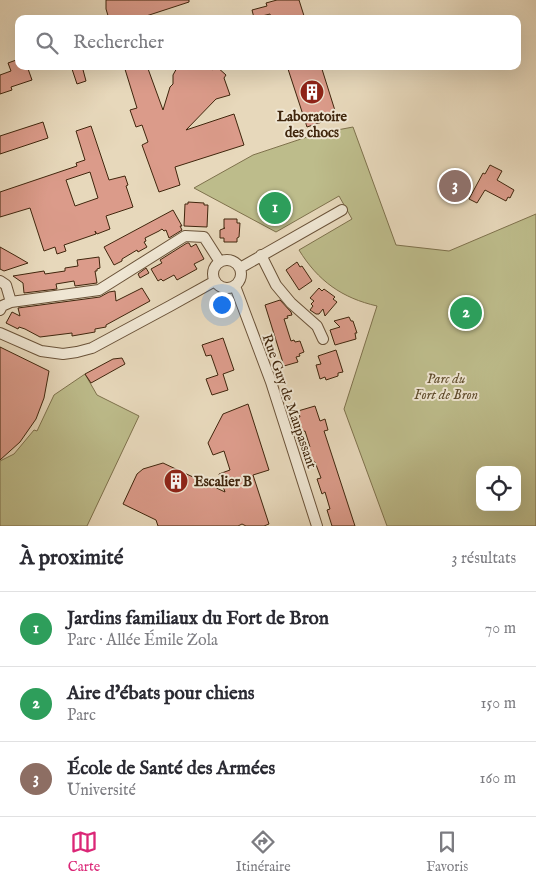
<!DOCTYPE html>
<html lang="fr">
<meta charset="utf-8">
<style>
body{margin:0;font-family:"IM FELL English",serif;background:#f7f7f7;color:#2b2b33}
.controls{position:absolute;right:15px;bottom:15px;display:grid;overflow:hidden;border-radius:10px;box-shadow:0 5px 20px #0002}
.controls button{width:45px;height:45px;display:grid;place-items:center;padding:0;border:0;border-bottom:1px solid #e1e1e2;background:#fff;color:#2b2b33;font:25px sans-serif}
.you{position:absolute;left:221px;top:304px;width:18px;height:18px;margin:-12px;border:4px solid #fff;border-radius:50%;background:#1a73e8;box-shadow:0 0 0 8px #1a73e833}
.badge{display:grid;place-items:center;width:32px;height:32px;border-radius:50%;background:#db2777;color:#fff;font-size:16px;font-weight:700}
.pin{position:absolute;translate:-50% -50%;border:2px solid #fff;box-shadow:0 1px 5px #0006}
.list{margin:0;padding:0;list-style:none}
h2{display:flex;justify-content:space-between;align-items:center;height:65px;margin:0;padding:0 20px;font-size:21px}
h2 small{font-size:16px;font-weight:400;color:#7c7c81}
.list li{display:grid;grid-template-columns:32px 1fr auto;gap:15px;align-items:center;box-sizing:border-box;height:75px;padding:0 20px;border-top:1px solid #e1e1e2}
.list b{display:block;font-size:19px;white-space:nowrap}
.list p{margin:0;font-size:16px;white-space:nowrap;color:#7c7c81}
.list em{font-size:16px;font-style:normal;color:#7c7c81}
.icon{flex:none;width:28px;height:28px;fill:none;stroke:currentColor;stroke-width:2;stroke-linecap:round;stroke-linejoin:round}
.map{position:relative;flex:none;width:536px;height:526px;overflow:hidden}
.search{position:absolute;background:#fff;box-shadow:0 5px 20px #0002;left:15px;right:15px;top:15px;height:55px;display:flex;align-items:center;gap:12px;box-sizing:border-box;padding:0 18px;border-radius:10px;color:#7c7c81;font-size:19px}
.sheet{height:290px;background:#fff}
nav{display:flex;justify-content:space-around;align-items:center;box-sizing:border-box;height:70px;border-top:1px solid #e1e1e2;background:#fff;font-size:14px;color:#7c7c81}
nav a{display:grid;justify-items:center;gap:2px}
nav .on{color:#db2777}
.map>svg:first-child{display:block}
</style>
<div class="map">
<svg width="536" height="526" viewBox="0 0 536 526">
<rect width="100%" height="100%" fill="#e7d8bb"/>
<filter id="stains"><feTurbulence type="fractalNoise" baseFrequency=".004" numOctaves="4"/><feColorMatrix values="0 0 0 0 .2 0 0 0 0 .09 0 0 0 0 .02 0 0 0 .5 -.17"/></filter>
<radialGradient id="worn" r=".72"><stop offset=".6" stop-color="#630" stop-opacity="0"/><stop offset="1" stop-color="#630" stop-opacity=".3"/></radialGradient>
<path fill="#bdbc8b" stroke="#7e714c" fill-rule="evenodd" d="M353,127L396,245L449,251L536,214V526H387L344,409L377,306C342,298 318,281 299,250L352,219L339,196L276,232L194,188L253,155L316,134ZM480,470H517V507H480Z
M85,374L97,395L139,416L87,526H0V461L14,454L34,430L37,431L54,395Z"/>
<path fill="#db9b8a" stroke="#40260d" fill-rule="evenodd" d="M106,0H189V2L137,19H109L106,9Z
M277,0H299L305,19H271L270,14L254,18L252,10L267,6L266,3Z
M19,59V66H27L32,80L11,87L12,90L0,94V75L11,71L8,63Z
M71,66H82L86,81L77,84Z
M124,66H147L163,110L170,87L173,84V75L178,66H208L213,70L216,66L226,75L224,78L230,95L216,99L186,130L234,114L244,145L175,167L180,185L159,192L142,145L148,142L142,125L136,127L130,110L137,108Z
M287,66H321L337,117L307,127Z
M43,122L48,138L0,154V136Z
M91,126L109,180L125,176L128,185L126,186L133,207L106,216L110,229L97,234L95,231L96,234L64,245L66,251L57,254L55,247L44,251L30,208L0,217V192L77,166L76,163L85,160L76,131ZM90,172L98,198L75,206L66,180Z
M490,165L502,171L497,180L514,190L510,198L508,197L506,201L485,190L477,203L469,199L483,173L485,174Z
M188,202L204,203V205H208L207,227L184,226L185,204H188Z
M173,210L182,226H180L182,230L169,238L166,230L164,231L162,229L159,231L145,238L146,241L144,242L147,247L138,252L137,250L122,259V261L114,265L104,247Z
M224,219H237V223H240L239,237L237,238V242H224V238H220V230L225,228H224Z
M187,243H189L191,247L196,244L204,259L194,264L197,269L177,280L174,275L163,281L161,279L158,281L151,269L162,263L160,260Z
M0,247L16,256L28,263L4,271L0,269Z
M99,257L100,268L97,269V271H95L97,283L75,286L74,281L56,284L57,289L24,293L23,283L13,276L44,271L45,274L65,271V268L78,266L77,260Z
M297,262L300,267L302,266L312,281L299,290L286,270Z
M146,268L149,273L140,278L138,274Z
M142,288L150,301L106,325V327L95,329V332L72,336V333L40,337L25,329L19,327L18,329L6,323L12,312L20,316L18,308L100,297L109,292L115,291L116,301Z
M319,288L322,291L324,289L335,297L333,299L337,302L325,316L323,309L319,314H316L310,310L313,306L311,304L314,301L310,298Z
M280,300L291,312L292,315L287,316L288,318L284,319L291,341L294,340L295,342L300,341L304,352L299,354L300,356L296,357L298,362L284,366L265,305Z
M349,317L351,321H353L357,333H355L356,339L335,345L330,330L340,327L334,321Z
M223,338L234,370L223,374L228,390L212,395L206,379L218,375L211,355L206,356L202,345Z
M0,347L49,371L44,398L36,419L20,442L0,460Z
M336,350L343,372L338,373V376L326,380L325,377L320,379L316,365L321,364L318,356Z
M122,358L125,364L91,383L85,374L113,359Z
M248,404L269,470L253,475L269,524L264,526H246L242,524L238,526H158L156,520L123,504L137,474L143,469L163,463L225,492L219,474L230,470L224,451L213,455L208,443L223,414Z
M315,406L320,421L325,419L328,430L324,431L355,526H332L327,510L330,509L325,492L322,494L317,479L321,478L315,462L311,463L306,448L310,447L305,431L301,432L299,425L296,418L300,417L298,411Z"/>
<g fill="none" stroke-linecap="round" stroke-linejoin="round">
<defs>
<path id="street" d="M261,255L276,285L291,303L317,326L323,339
M213 274a14 14 0 1 1 28 0a14 14 0 1 1-28 0Z
M240,268L342,210
M0,281L6,285L11,302
M235,286L271,382L317,526
M0,310L2,306L11,302L99,290L185,236L204,237L220,262
M0,333L41,351L63,354L77,352L92,348L170,306L215,281"/>
</defs>
<use href="#street" stroke="#6a5238" stroke-width="12"/>
<use href="#street" stroke="#efe6d3" stroke-width="10"/>
</g>
<defs>
<symbol id="building-disc" viewBox="-11 -11 22 22"><circle r="9.5" fill="#8f2418" stroke="#efe6d3"/><path d="M-4-6H4V6H1V3H-1V6H-4ZM-2.5-4.3h1.7v1.8h-1.7ZM.8-4.3h1.7v1.8H.8ZM-2.5-1h1.7V.8h-1.7ZM.8-1h1.7V.8H.8Z" fill="#fff"/></symbol>
</defs>
<g fill-rule="evenodd">
<use href="#building-disc" x="298" y="78" width="28" height="28"/>
<use href="#building-disc" x="162" y="467" width="28" height="28"/>
</g>
<g text-anchor="middle" stroke-width="4" stroke-linejoin="round" paint-order="stroke">
<g font-size="14" font-weight="bold" fill="#40260d" stroke="#efe6d3">
<text x="312" y="121">Laboratoire<tspan x="312" dy="16">des chocs</tspan></text>
<text x="194" y="486" text-anchor="start">Escalier B</text>
</g>
<g font-size="14" font-style="italic" fill="#5f4c2c" stroke="#efe6d3">
<text x="446" y="383">Parc du<tspan x="446" dy="16">Fort de Bron</tspan></text>
</g>
<g font-size="14" fill="#40260d" stroke="#efe6d3">
<text transform="translate(290 401) rotate(71)" y="5">Rue Guy de Maupassant</text>
</g>
</g>
<rect width="100%" height="100%" filter="url(#stains)"/>
<rect width="100%" height="100%" fill="url(#worn)"/>
</svg>
<div class="controls">
<button><svg class="icon" aria-label="locate" viewBox="0 0 24 24"><circle cx="12" cy="12" r="6"/><path d="M12 2v4M12 18v4M2 12h4M18 12h4"/></svg></button>
</div>
<div class="you"></div>
<div class="pin badge" style="left:275px;top:208px;background:#2e9e5b">1</div>
<div class="pin badge" style="left:466px;top:313px;background:#2e9e5b">2</div>
<div class="pin badge" style="left:455px;top:186px;background:#8d6e63">3</div>
<div class="search"><svg class="icon" aria-label="search" viewBox="0 0 24 24"><circle cx="10" cy="10" r="6"/><path d="M15 15l6 6"/></svg>Rechercher</div>
</div>
<section class="sheet">
<h2>À proximité<small>3 résultats</small></h2>
<ul class="list">
<li><span class="badge" style="background:#2e9e5b">1</span><div><b>Jardins familiaux du Fort de Bron</b><p>Parc · Allée Émile Zola</p></div><em>70 m</em></li>
<li><span class="badge" style="background:#2e9e5b">2</span><div><b>Aire d'ébats pour chiens</b><p>Parc</p></div><em>150 m</em></li>
<li><span class="badge" style="background:#8d6e63">3</span><div><b>École de Santé des Armées</b><p>Université</p></div><em>160 m</em></li>
</ul>
</section>
<nav>
<a class="on"><svg class="icon" aria-label="map" viewBox="0 0 24 24"><path d="M3 6l6-2 6 2 6-2v14l-6 2-6-2-6 2zM9 4v14M15 6v14"/></svg>Carte</a>
<a><svg class="icon" aria-label="directions" viewBox="0 0 24 24"><path d="M12 3l9 9-9 9-9-9zM9 14v-3h6M13 9l2 2-2 2"/></svg>Itinéraire</a>
<a><svg class="icon" aria-label="saved" viewBox="0 0 24 24"><path d="M7 4h10v16l-5-4-5 4z"/></svg>Favoris</a>
</nav>
